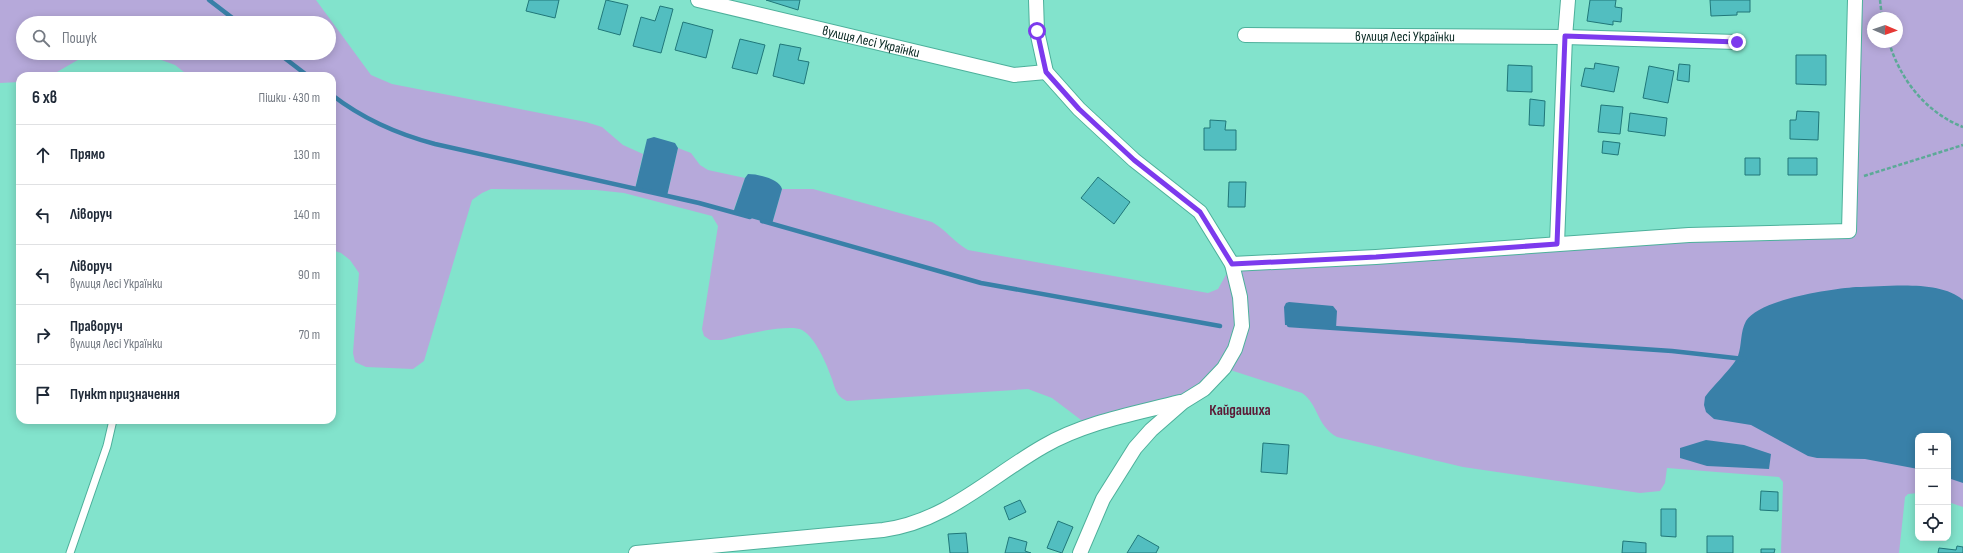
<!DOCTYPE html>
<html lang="uk">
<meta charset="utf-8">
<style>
body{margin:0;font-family:"Sofia Sans Condensed",sans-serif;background:#f2f2f3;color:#1f2937}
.controls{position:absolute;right:12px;bottom:12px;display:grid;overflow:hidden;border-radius:8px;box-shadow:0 2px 10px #0003}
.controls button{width:36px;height:36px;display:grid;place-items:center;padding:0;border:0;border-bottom:1px solid #e0e1e3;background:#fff;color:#1f2937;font:20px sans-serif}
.compass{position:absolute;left:1867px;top:12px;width:36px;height:36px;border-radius:50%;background:#fff;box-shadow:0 2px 10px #0003;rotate:92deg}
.stop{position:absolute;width:12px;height:12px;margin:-9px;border:3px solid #7c3aed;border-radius:50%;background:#fff}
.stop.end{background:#7c3aed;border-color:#fff;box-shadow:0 1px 4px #0008}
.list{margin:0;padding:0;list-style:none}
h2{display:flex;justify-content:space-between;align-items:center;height:52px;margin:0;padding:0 16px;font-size:17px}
h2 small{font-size:13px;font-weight:400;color:#747a83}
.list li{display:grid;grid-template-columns:26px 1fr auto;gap:12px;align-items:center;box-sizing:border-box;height:60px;padding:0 16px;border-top:1px solid #e0e1e3}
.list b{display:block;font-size:15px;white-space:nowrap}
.list p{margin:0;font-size:13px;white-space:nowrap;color:#747a83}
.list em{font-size:13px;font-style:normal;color:#747a83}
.icon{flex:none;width:22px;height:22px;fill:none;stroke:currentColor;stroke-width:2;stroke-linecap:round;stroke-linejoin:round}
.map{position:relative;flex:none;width:1963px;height:553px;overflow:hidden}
.search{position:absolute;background:#fff;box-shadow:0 2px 10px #0003;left:16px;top:16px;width:320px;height:44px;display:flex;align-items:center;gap:10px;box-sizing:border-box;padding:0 14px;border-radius:22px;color:#747a83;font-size:15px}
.panel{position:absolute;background:#fff;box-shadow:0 2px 10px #0003;left:16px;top:72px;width:320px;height:352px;border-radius:12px}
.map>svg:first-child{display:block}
</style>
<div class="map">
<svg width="1963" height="553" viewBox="0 0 1963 553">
<rect width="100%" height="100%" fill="#82e3cc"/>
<path fill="#b6a9da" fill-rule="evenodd" d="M0,0H316L371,75L392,84L586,122L602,127L623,145L643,154L635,189L667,196L678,148L691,153L700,165L708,170L745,178L733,212L772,224L782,189H813L932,222C945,229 954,242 968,250L1208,293L1218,289L1232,264L1849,231L1855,0H1963V507L1948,502V436H1918V493L1908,494L1905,497L1899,553H1781L1783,482L1779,477L1667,468L1665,483L1660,491L1640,493L1463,467L1337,437C1316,425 1319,405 1302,393L1224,368L1204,389L1089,426L1052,398L1028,389L847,401C837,397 835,389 832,379C827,365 816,338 802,330C789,323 738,336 721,340H710L704,336L702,329L718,226L712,216L624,193L596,190L491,189L482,193L472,200L424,361L413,369L366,367L355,362L353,353L359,273L350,260L341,253L332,250V76H189L175,65L142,53H329V23H23V53H90L50,76H20V82L0,83ZM1873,18H1897V42H1873Z"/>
<path fill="#3980a8" d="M654,137L675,143L678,148L667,196L635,189L647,139Z
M748,174C758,174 780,179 782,189L772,224L733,213L745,178Z
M1856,287C1886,287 1939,279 1963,300V483L1948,478V436H1918V469L1865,459L1817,458L1808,456L1751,425L1714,419L1706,412L1704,405L1705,397C1712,387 1734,366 1738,356C1742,345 1740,332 1746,321C1760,299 1831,289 1856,287Z
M1289,302L1333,306L1337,311L1336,328L1285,325L1284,307L1286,303Z
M1706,440L1744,445L1771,454L1769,469L1707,466L1680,458V448Z"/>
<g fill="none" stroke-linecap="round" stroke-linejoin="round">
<path stroke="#3980a8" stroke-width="4.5" d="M209,0L239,23
M278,53L308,76
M332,95C363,119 397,134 435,144L699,203L750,217
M762,221L981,283L1220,326
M1289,325L1672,351L1744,359"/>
</g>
<path fill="#52bec0" stroke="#207779" d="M529,0H559L555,18L526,11Z
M606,0L628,5L620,35L598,29Z
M766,0H800L798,10Z
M1590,0H1616L1615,7L1622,8L1621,22L1613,21V25L1587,21Z
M1710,0H1750V12H1737V15L1711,16Z
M660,6L673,9L661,53L633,46L641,17L655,21Z
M683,22L713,30L706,58L675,50Z
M740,39L765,45L757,74L732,68Z
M780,44L801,48L798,60L809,62L804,84L773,76Z
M1796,55H1826V85L1796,84Z
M1595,63L1619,67L1614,92L1581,86L1585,68L1594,69Z
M1679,64L1690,65L1689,82L1677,80Z
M1508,65L1532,66V92L1507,91Z
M1649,66L1674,71L1668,103L1643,98Z
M1530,99L1545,101L1544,126L1529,125Z
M1601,105L1623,107L1620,134L1598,132Z
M1797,111L1819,112L1818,140L1790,139V120H1796Z
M1630,113L1667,118L1665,136L1628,131Z
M1210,120L1226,121L1225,130H1236V150H1204V128H1210Z
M1603,141L1620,143L1618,155L1602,153Z
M1745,158H1760V175H1745Z
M1788,158H1817V175H1788Z
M1098,177L1130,202L1114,224L1081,198Z
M1229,182H1246L1245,207H1228Z
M1263,443L1289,445L1287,474L1261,472Z
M1761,491L1778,492V511L1760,510Z
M1020,500L1026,512L1009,520L1004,507Z
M1661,509H1676V537L1661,536Z
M1058,521L1073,527L1062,553L1047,548Z
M966,533L968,553H950L948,534Z
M1138,535L1159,547L1156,553H1127Z
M1707,536H1733V553H1707Z
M1009,537L1027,542L1025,551L1031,553H1005Z
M1623,541L1646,543V553H1622Z
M1957,546L1963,547V553H1938L1939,548L1956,550Z
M1761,549H1775L1774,553H1761Z"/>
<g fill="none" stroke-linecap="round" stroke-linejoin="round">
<defs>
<path id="lane" d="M70,553L107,446L113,420"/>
<g id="street">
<path id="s1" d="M698,0L1014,75L1046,72"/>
<path d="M1036,0L1037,31L1046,72L1079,109L1134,160L1200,212L1232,264L1240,297L1242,326L1235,349L1224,368L1204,389L1183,402L1151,430L1135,448L1103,499L1080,553"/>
<path id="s2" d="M1245,35L1565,37L1737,42"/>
<path d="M1557,244L1565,37L1568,0"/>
<path d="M1232,264L1376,257L1689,235L1849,231L1855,0"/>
<path d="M636,553L883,530C946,522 991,476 1044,446C1086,422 1134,414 1180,402"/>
</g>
</defs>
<use href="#lane" stroke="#4db09b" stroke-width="9"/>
<use href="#street" stroke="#4db09b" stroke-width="16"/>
<path stroke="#5ca997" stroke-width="2.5" stroke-dasharray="4 2" stroke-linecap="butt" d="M1880,0L1882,18
M1889,42C1900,80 1927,113 1963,127
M1864,176L1963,145"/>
<use href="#lane" stroke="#fff" stroke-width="7"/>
<use href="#street" stroke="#fff" stroke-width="14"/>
</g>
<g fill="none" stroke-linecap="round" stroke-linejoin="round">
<path stroke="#7c3aed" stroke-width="5" d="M1037,31L1046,72L1079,109L1134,160L1200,212L1232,264L1376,257L1557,244L1565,36L1737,42"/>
</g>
<g text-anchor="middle" stroke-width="4" stroke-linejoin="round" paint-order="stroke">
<g font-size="14" fill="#062620" stroke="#82e3cc">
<text dy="5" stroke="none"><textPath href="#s2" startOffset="160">вулиця Лесі Українки</textPath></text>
<text dy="5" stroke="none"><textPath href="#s1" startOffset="178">вулиця Лесі Українки</textPath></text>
</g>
<g font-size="15" font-weight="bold" fill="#5b1a36" stroke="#82e3cc">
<text x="1240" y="415">Кайдашиха</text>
</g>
</g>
</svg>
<div class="controls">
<button>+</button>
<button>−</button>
<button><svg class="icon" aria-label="locate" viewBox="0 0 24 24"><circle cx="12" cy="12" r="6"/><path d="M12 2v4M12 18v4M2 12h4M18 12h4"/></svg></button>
</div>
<svg class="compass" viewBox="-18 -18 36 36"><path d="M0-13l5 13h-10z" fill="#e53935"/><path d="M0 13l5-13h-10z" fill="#747a83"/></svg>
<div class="stop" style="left:1037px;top:31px"></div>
<div class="stop end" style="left:1737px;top:42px"></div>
<div class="search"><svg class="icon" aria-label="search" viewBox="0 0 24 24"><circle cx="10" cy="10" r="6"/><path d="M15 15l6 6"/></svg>Пошук</div>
<section class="panel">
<h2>6 хв<small>Пішки · 430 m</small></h2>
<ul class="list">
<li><svg class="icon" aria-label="ahead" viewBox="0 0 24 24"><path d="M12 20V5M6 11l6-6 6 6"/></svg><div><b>Прямо</b></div><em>130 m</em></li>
<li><svg class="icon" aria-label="left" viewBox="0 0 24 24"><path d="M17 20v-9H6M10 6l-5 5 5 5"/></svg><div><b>Ліворуч</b></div><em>140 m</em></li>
<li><svg class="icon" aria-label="left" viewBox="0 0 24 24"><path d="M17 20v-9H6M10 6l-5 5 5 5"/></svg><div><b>Ліворуч</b><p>вулиця Лесі Українки</p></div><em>90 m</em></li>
<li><svg class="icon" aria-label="right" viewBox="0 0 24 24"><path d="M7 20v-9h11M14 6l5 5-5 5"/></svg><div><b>Праворуч</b><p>вулиця Лесі Українки</p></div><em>70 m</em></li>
<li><svg class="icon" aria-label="arrive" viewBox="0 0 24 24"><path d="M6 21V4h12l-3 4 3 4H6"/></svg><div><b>Пункт призначення</b></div></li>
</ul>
</section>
</div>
